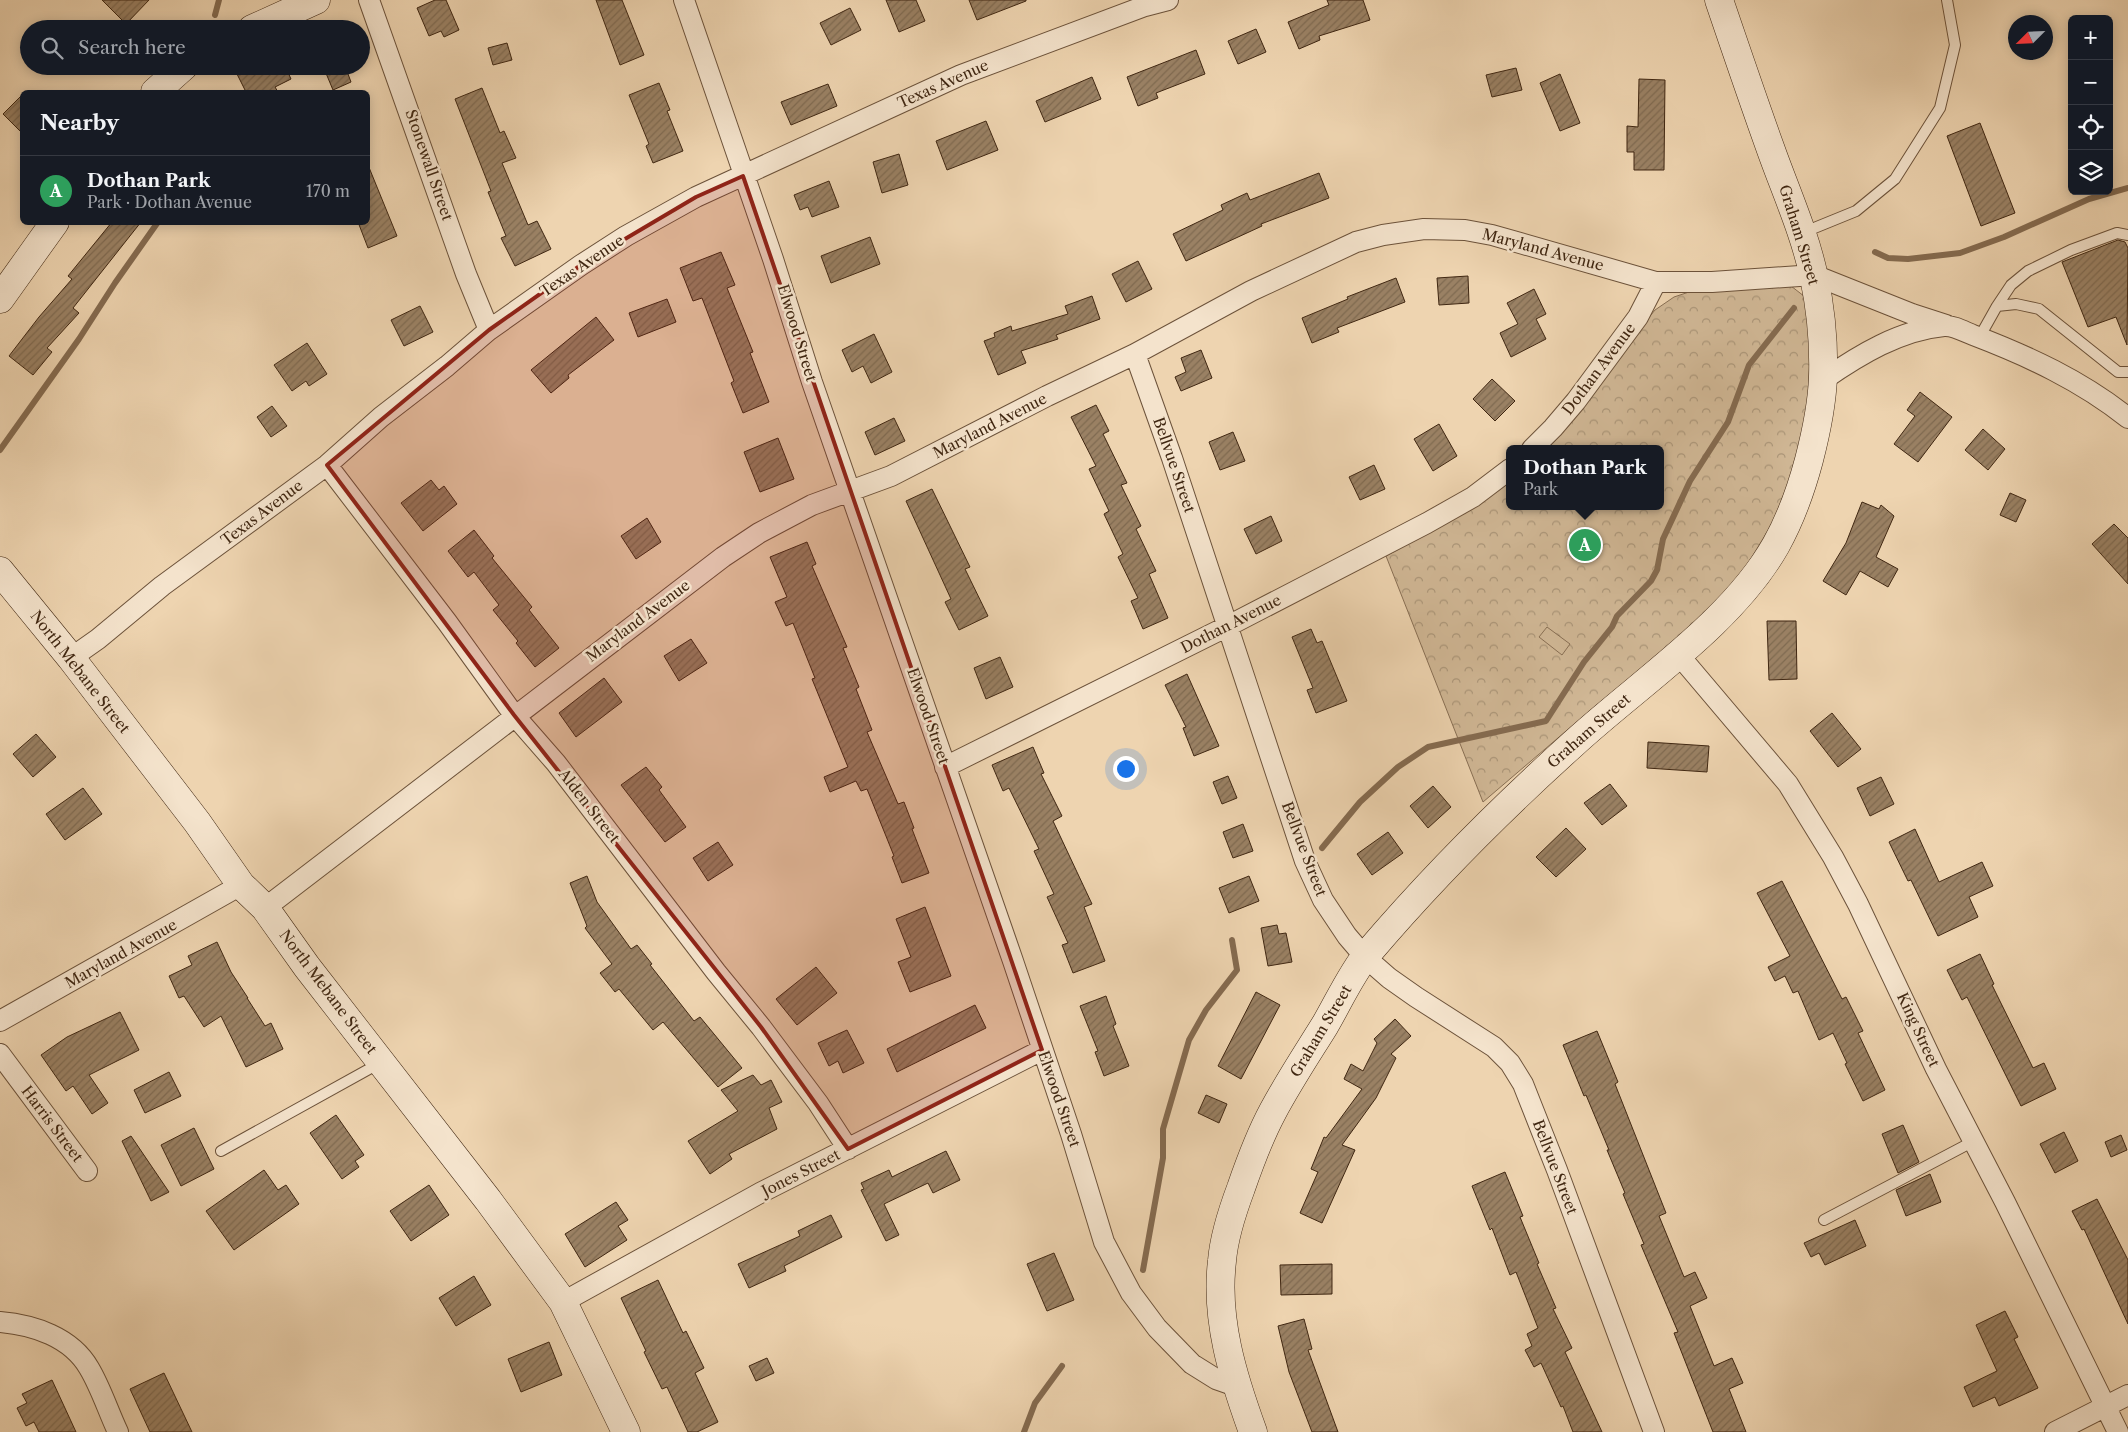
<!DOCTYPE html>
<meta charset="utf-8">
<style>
body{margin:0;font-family:"Libre Caslon Text",serif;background:#242831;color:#f1f3f6}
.controls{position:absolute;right:15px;top:15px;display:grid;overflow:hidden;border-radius:8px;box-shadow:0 2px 12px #0003}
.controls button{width:45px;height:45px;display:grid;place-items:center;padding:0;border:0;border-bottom:1px solid #363941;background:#171b24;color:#f1f3f6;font:25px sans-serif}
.compass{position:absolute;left:2008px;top:15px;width:45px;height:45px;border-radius:50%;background:#171b24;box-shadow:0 2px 12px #0003;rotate:246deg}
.you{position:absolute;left:1125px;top:768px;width:18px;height:18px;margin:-12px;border:4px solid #fff;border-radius:50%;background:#1a73e8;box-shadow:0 0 0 8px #1a73e833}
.badge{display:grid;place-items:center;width:32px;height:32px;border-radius:50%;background:#d93025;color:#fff;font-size:16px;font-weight:700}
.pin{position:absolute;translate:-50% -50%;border:2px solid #fff;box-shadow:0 1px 5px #0006}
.popup{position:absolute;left:1506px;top:445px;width:158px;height:65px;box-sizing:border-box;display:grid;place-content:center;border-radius:8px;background:#171b24;filter:drop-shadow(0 1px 4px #0005);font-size:16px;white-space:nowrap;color:#9ea1a6}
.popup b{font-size:19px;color:#f1f3f6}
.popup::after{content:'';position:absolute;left:50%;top:100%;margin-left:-10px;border:10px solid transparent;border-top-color:#171b24}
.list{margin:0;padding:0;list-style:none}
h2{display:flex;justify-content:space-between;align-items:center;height:65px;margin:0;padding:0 20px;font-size:21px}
h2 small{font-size:16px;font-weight:400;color:#9ea1a6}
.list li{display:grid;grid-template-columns:32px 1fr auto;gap:15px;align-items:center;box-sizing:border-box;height:70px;padding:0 20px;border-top:1px solid #363941}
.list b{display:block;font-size:19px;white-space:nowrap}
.list p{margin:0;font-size:16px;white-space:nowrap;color:#9ea1a6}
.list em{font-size:16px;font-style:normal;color:#9ea1a6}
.icon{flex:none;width:28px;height:28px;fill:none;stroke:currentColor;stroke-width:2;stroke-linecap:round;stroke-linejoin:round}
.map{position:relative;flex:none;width:2128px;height:1432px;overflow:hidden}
.search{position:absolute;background:#171b24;box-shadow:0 2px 12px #0003;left:20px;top:20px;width:350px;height:55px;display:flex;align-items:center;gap:12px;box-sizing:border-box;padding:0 18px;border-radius:28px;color:#9ea1a6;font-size:19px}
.panel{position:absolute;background:#171b24;box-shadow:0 2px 12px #0003;left:20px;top:90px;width:350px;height:135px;border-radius:8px}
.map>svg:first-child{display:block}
</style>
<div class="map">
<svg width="2128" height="1432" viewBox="0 0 2128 1432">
<defs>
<pattern id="park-crowns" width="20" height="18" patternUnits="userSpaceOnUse" patternTransform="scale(1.25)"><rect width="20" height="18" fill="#d0b795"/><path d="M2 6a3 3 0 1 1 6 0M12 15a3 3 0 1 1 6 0" fill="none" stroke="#aa9578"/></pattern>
<pattern id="building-hatch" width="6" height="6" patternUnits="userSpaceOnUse" patternTransform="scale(1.25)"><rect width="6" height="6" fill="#9a8164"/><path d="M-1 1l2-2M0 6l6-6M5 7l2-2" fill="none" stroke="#7f6a51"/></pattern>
</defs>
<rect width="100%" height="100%" fill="#eed4b0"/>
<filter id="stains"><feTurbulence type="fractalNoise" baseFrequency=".004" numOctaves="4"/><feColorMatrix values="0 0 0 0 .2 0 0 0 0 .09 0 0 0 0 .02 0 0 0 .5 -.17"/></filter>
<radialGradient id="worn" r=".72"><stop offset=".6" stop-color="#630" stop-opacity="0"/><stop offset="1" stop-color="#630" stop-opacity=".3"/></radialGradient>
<path fill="url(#park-crowns)" stroke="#886f54" d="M1791,286L1809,300L1811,331L1807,427L1781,509L1733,588L1656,657L1593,708L1483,802L1386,556L1435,529L1510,475V506H1660V449H1542L1626,347L1636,336L1641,327L1655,310L1674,297L1692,291Z"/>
<path fill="#d0b795" stroke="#886f54" d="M1547,627L1570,644L1562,655L1539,637Z"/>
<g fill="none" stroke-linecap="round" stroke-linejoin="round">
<path stroke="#856b50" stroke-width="6" d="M215,15L219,0
M1875,252L1888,258L1908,259L1960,253L2004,237L2089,199L2128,188
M0,450L79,339L115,283L158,222
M1322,848L1360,802L1398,767L1428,747L1546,721L1584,662L1612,627L1617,616L1651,581L1657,570L1663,539L1690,481L1728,422L1749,365L1794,308
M1143,1270L1163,1158V1129L1189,1040L1206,1010L1237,970L1232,940
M1024,1432L1035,1403L1062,1366"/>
</g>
<path fill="url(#building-hatch)" stroke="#402712" d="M102,0H149L126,24Z
M435,0H446L459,30L444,37L441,31L429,36L417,8Z
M596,0H622L644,55L620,65Z
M886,0H916L925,21L899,32Z
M969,0H1026V1L977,20Z
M1327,0H1363L1370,20L1319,36L1320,40L1299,49L1288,22L1329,5Z
M850,8L861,30L831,45L820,23Z
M1256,29L1266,52L1238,64L1228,41Z
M507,43L512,60L493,65L488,48Z
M1196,50L1205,74L1156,93L1158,98L1138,106L1127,77Z
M248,66H285L291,79L275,87L278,92H246L236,72Z
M323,66H345L351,82L333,90Z
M1516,68L1522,90L1492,97L1486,75Z
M1560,74L1580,123L1560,131L1540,83Z
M1092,77L1101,99L1045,122L1036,101Z
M1639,79L1665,80L1664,170H1634V152H1627V126L1638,127Z
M659,83L670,110L667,111L683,151L653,163L646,146L649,144L629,95Z
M828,84L837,106L791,125L781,102Z
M482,88L500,133L504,131L516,158L502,163L528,225L537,221L551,249L515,266L501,238L506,236L488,192L491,191L455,99Z
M22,95V133L3,114Z
M986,121L998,150L947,170L936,141Z
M1980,123L2015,213L1981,226L1947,136Z
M899,154L908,185L882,193L873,162Z
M368,165L397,236L368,248L358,222H368Z
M1319,173L1329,198L1261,224L1262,226L1186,261L1173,234L1223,210L1221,205L1247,193L1250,200Z
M829,181L839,207L812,217L808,207L800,210L794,195Z
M112,222H141L73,308L79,313L47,348L52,352L33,375L9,356L39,317L72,279L68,276Z
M870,237L880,264L831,283L821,256Z
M2118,240L2125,242L2128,248L2127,345L2116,317L2088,327L2062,262Z
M721,252L735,285L727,288L753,352L750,353L769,402L743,413L731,383L734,381L702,298L693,301L680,268Z
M1138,261L1152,289L1126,302L1112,274Z
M1468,276L1469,303L1439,305L1437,278Z
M1396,278L1405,302L1337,328L1339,332L1312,343L1302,318L1348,299L1347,297Z
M1534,289L1546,314L1536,319L1546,339L1511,357L1500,333L1518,324L1507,303Z
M1092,296L1100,319L1056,335L1058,339L1021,351L1026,363L998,375L984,341L995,337L994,333L1011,326L1012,331L1068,314L1065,306Z
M667,299L676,322L638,337L629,313Z
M420,306L433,332L404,346L391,320Z
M596,317L614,340L568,375L569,378L551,393L531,370Z
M874,334L892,372L871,383L863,366L852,372L842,350Z
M307,343L327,374L309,386L306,381L292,391L274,365Z
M1201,350L1212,378L1181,391L1175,377L1186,372L1181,358Z
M1492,379L1515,401L1495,421L1473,399Z
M1920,392L1952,417L1918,462L1894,444L1915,416L1907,410Z
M1096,405L1109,431L1103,434L1127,483L1121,485L1141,526L1136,529L1156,571L1149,574L1168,618L1143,629L1131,601L1138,598L1118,557L1123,554L1104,514L1109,511L1089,469L1096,466L1071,417Z
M272,406L287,426L271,437L257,417Z
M894,418L905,441L875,455L865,432Z
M1439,424L1457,456L1433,471L1414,439Z
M1983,429L2005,449L1988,470L1965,450Z
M1233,432L1245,461L1220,470L1209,442Z
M778,438L794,479L760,492L744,452Z
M1374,465L1385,489L1360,500L1349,477Z
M431,480L439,490L444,486L457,504L423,531L401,503Z
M932,489L970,567L965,569L988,616L959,630L945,602L951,599L906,501Z
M2010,493L2026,500L2016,522L2000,515Z
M1862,502L1879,509L1881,505L1894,516L1876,557L1898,569L1888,587L1860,571L1846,595L1823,581L1846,543Z
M1271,516L1282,541L1256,554L1244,529Z
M647,518L661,542L636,559L621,536Z
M2114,524L2128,538V584L2092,544Z
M474,530L494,556L492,558L532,607L529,610L559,648L535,667L516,643L518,641L493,610L499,605L474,572L468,577L448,551Z
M807,542L816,564L812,566L847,647L843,648L859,687L856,689L872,730L867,732L898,804L904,802L914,828L912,829L929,873L902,883L892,857L894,856L867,789L861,791L856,781L830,792L824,777L848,767L812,679L815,678L793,623L786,626L775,602L787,597L770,557Z
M1767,621H1796L1797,679L1769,680Z
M1311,629L1317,643L1322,641L1347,701L1316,713L1307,690L1313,688L1292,637Z
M691,639L707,663L679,681L664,656Z
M1000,657L1013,687L986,699L974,668Z
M1187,674L1219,746L1194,756L1183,728L1186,727L1165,685Z
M604,678L622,702L576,737L559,713Z
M1832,713L1861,749L1838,767L1810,731Z
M36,734L56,757L33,777L13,754Z
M1648,742L1709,746L1707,772L1647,768Z
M1033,747L1044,773L1041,774L1062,816L1053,821L1092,904L1084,907L1105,961L1073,973L1062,945L1068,943L1047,897L1054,894L1034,851L1039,849L1009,788L1003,791L992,765Z
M646,767L662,787L659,790L686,827L665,842L621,785Z
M1228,776L1237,798L1222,804L1213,782Z
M1881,777L1894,804L1870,816L1857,788Z
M1610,784L1627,806L1602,825L1584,803Z
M1433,786L1451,807L1428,828L1410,806Z
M83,788L102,814L65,840L46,814Z
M1243,824L1253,851L1233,858L1223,832Z
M1566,828L1586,849L1556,877L1536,857Z
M1915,829L1939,882L1982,862L1993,886L1969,897L1978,917L1938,936L1911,880L1908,881L1889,842Z
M1388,832L1403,853L1372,875L1357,854Z
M718,842L733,865L708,881L693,858Z
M587,876L597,902L631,949L637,945L652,964L650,965L694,1021L700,1017L742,1068L718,1087L663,1022L653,1030L619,989L615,992L600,973L612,964L585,928L587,926L570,883Z
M1249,876L1259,901L1229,913L1219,888Z
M1782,881L1842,999L1846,997L1863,1031L1858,1033L1885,1090L1863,1101L1845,1064L1847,1063L1833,1033L1819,1040L1798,991L1793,993L1785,976L1775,981L1768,967L1790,956L1757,893Z
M925,907L951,976L910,992L898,962L911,957L896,919Z
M1277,925L1279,934L1286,933L1292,962L1268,966L1261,928Z
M217,942L231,972L248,998H247L265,1026L271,1023L283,1049L246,1067L221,1016L204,1027L184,996L179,998L169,976L192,965L188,956Z
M1980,954L1994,984L1992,985L2033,1068L2044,1063L2056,1089L2021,1106L1967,997L1962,1000L1947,970Z
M816,967L837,993L797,1025L776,999Z
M1256,992L1280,1005L1241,1079L1218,1066Z
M1106,996L1116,1024L1113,1026L1129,1066L1104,1076L1095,1052L1098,1051L1080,1006Z
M975,1005L986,1028L897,1072L887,1049Z
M120,1012L139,1050L89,1075L108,1103L92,1114L73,1086L66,1091L41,1055L67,1037Z
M1395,1019L1411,1036L1391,1054L1396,1058L1376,1098L1342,1145L1355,1150L1322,1223L1300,1213L1318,1172L1311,1169L1324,1137L1326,1138L1362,1089L1344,1079L1351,1064L1363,1071L1377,1043L1374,1039Z
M847,1030L864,1063L843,1073L838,1061L829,1066L818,1043Z
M1597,1031L1618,1082L1615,1084L1666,1213L1659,1216L1684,1277L1695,1272L1707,1298L1690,1306L1714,1366L1732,1358L1743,1383L1729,1389L1746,1432H1713L1674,1333L1678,1332L1641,1245L1644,1244L1623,1194L1625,1193L1607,1150H1609L1586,1095L1584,1096L1563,1045Z
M169,1072L181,1096L145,1113L134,1090Z
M753,1075L761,1085L771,1080L782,1102L769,1108L777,1129L729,1154L732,1159L710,1174L688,1141L738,1111L721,1090Z
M1206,1095L1227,1104L1219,1123L1198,1113Z
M336,1115L364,1155L355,1161L359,1167L342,1179L310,1133Z
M1903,1125L1919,1162L1898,1173L1882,1134Z
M194,1128L214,1169L181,1186L161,1145Z
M2064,1132L2078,1161L2055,1173L2040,1144Z
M2121,1135L2127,1150L2111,1157L2105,1142Z
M131,1136L169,1192L151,1201L122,1141Z
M946,1151L960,1180L933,1193L928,1183L884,1204L899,1235L886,1241L861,1190L864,1189L861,1183L889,1170L892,1177Z
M264,1170L278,1190L286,1185L299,1204L234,1250L206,1211Z
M1505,1172L1523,1216L1520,1217L1539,1263L1537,1264L1556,1308L1553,1309L1572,1348L1565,1352L1602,1432H1573L1563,1406L1561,1407L1541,1363L1534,1367L1525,1350L1532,1346L1527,1334L1538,1328L1516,1272L1510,1275L1492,1228L1490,1230L1472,1186Z
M1930,1174L1941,1202L1906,1216L1896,1190Z
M429,1185L449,1215L411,1241L390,1211Z
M2097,1199L2128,1260V1324L2084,1229L2082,1230L2072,1211Z
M616,1202L628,1220L618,1226L627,1240L585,1267L565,1234Z
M831,1215L842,1237L784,1266L786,1271L749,1288L738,1264L800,1236L798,1231Z
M1855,1220L1866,1246L1825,1265L1819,1253L1811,1257L1804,1243Z
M1054,1253L1074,1300L1047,1311L1027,1264Z
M1332,1264V1294L1281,1295L1280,1265Z
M474,1276L491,1305L456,1326L439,1298Z
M658,1280L683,1333L686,1331L704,1368L695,1373L718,1422L697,1432H688L667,1387L662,1389L644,1352L646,1351L621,1298Z
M2005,1311L2018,1337L2014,1339L2038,1388L1999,1406L1995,1397L1973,1407L1964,1387L1997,1371L1976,1325Z
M1304,1319L1312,1349L1308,1350L1338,1432H1312L1289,1372L1278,1326Z
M549,1342L562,1375L521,1392L508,1359Z
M767,1358L774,1373L756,1381L749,1366Z
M164,1373L192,1432H150L130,1389Z
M52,1380L76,1432H39L34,1422L26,1426L17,1408L27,1403L22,1394Z"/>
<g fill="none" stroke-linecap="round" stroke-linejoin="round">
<defs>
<path id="lane" d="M1802,233L1856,211L1895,179L1940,108L1955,45L1947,0
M1997,306L2011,285L2028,271L2071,250L2117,233L2128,235
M1979,338L1997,306L2016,304L2039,309L2118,372H2128
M221,1151L380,1063
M1824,1220L1974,1141"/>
<path id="street" d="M369,0L466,274L489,330
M684,0L773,259L812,382L1013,961L1071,1134L1104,1242L1131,1293L1157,1328L1192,1364L1216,1379L1236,1386
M1135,354L1172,458L1305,861L1323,900L1347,936L1365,957L1389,978L1416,997L1494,1047L1510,1063L1523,1084L1557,1170L1654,1432
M1823,380C1859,355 1900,330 1944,326C1953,325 1965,332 1973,335C2028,356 2082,381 2128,418
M1532,449L1553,428L1576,401L1638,317L1656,282
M327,465L447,622L514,715L556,763L716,972L761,1027L818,1103L848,1149
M1678,654L1788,784L1833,857L1858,904L1936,1069L2005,1202L2118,1432
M71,658L98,639L162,586L327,465L381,417L447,366L489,330L581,265L626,236L696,197L961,75L1145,6L1168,0
M945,767L1228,626L1427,523L1473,497L1510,469
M265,908L723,557L759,533L812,505L891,476L1047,396L1135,354L1251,291L1356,242L1383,235L1424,229L1465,230L1492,235L1656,282H1712L1814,275L1912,314L1946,325
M0,1021L241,885
M0,1054L87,1171
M563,1302L760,1193L1042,1050
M0,1322C34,1325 71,1337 89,1368C101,1388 108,1411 118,1432
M2055,1432L2128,1395"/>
<path id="secondary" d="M252,29L316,0
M155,92L184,66
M0,299L55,222
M0,571L71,658L197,822L241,885L265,908L307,967L488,1200L563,1302L626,1432
M1253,1432C1233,1377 1215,1320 1222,1261C1224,1236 1232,1212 1241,1188C1250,1162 1260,1135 1273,1111C1289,1081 1307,1054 1325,1025C1339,1001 1351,974 1368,953C1430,880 1502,808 1573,744C1638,684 1732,623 1776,545C1791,518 1801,490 1809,460C1816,433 1822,404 1823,377C1824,344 1821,310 1814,277C1805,234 1786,192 1771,150C1753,100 1736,50 1719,0"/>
</defs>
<use href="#lane" stroke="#6c523a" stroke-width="12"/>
<use href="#street" stroke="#6c523a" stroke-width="22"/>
<use href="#secondary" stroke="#402712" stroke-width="29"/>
<use href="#lane" stroke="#f4e3cc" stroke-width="10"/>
<use href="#street" stroke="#f4e3cc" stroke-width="20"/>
<use href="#secondary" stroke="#f4e3cc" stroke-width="28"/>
</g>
<path fill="#8f2418" fill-opacity="0.2" stroke="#8f2418" stroke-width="4" stroke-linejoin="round" d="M743,176L1042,1050L848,1149L761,1027L514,715L327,465L489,330L581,265L696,197Z"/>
<g text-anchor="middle" stroke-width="5" stroke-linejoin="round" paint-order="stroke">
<g font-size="15" fill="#402712" stroke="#f4e3cc">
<text transform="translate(943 84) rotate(-24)" y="5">Texas Avenue</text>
<text transform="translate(429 165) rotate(71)" y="5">Stonewall Street</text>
<text transform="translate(1799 235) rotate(73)" y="5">Graham Street</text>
<text transform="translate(1543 250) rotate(15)" y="5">Maryland Avenue</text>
<text transform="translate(582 266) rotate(-34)" y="5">Texas Avenue</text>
<text transform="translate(797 333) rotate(73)" y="5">Elwood Street</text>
<text transform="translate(1599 369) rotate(-53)" y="5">Dothan Avenue</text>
<text transform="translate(990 426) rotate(-27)" y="5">Maryland Avenue</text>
<text transform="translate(1174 465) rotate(71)" y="5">Bellvue Street</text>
<text transform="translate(262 513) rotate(-37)" y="5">Texas Avenue</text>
<text transform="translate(638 621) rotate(-37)" y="5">Maryland Avenue</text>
<text transform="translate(1231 624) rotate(-27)" y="5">Dothan Avenue</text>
<text transform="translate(80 672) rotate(52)" y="5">North Mebane Street</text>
<text transform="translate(928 716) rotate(71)" y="5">Elwood Street</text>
<text transform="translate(1589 731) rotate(-41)" y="5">Graham Street</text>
<text transform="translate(589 806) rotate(52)" y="5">Alden Street</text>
<text transform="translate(1304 849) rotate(69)" y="5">Bellvue Street</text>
<text transform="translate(121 954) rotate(-29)" y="5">Maryland Avenue</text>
<text transform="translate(328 992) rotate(53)" y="5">North Mebane Street</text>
<text transform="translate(1918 1030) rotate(65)" y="5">King Street</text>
<text transform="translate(1321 1031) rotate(-59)" y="5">Graham Street</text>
<text transform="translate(1059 1099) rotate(71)" y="5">Elwood Street</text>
<text transform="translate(52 1124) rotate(53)" y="5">Harris Street</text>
<text transform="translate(1555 1167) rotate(69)" y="5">Bellvue Street</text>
<text transform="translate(801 1173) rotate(-27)" y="5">Jones Street</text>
</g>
</g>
<rect width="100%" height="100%" filter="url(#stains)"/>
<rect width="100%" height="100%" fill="url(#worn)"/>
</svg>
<div class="controls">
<button>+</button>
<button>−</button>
<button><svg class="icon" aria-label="locate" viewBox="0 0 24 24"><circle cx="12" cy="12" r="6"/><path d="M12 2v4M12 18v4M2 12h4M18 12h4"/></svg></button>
<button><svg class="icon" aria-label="layers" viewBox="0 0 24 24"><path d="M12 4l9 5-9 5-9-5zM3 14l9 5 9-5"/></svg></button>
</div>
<svg class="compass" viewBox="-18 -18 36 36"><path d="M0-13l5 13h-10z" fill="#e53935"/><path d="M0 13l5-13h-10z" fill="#9ea1a6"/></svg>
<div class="you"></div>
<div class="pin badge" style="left:1585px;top:545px;background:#2e9e5b">A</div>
<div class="popup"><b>Dothan Park</b>Park</div>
<div class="search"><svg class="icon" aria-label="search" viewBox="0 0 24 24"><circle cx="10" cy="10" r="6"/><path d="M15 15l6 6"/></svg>Search here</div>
<section class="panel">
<h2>Nearby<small></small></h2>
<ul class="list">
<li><span class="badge" style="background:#2e9e5b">A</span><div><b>Dothan Park</b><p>Park · Dothan Avenue</p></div><em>170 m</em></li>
</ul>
</section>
</div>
